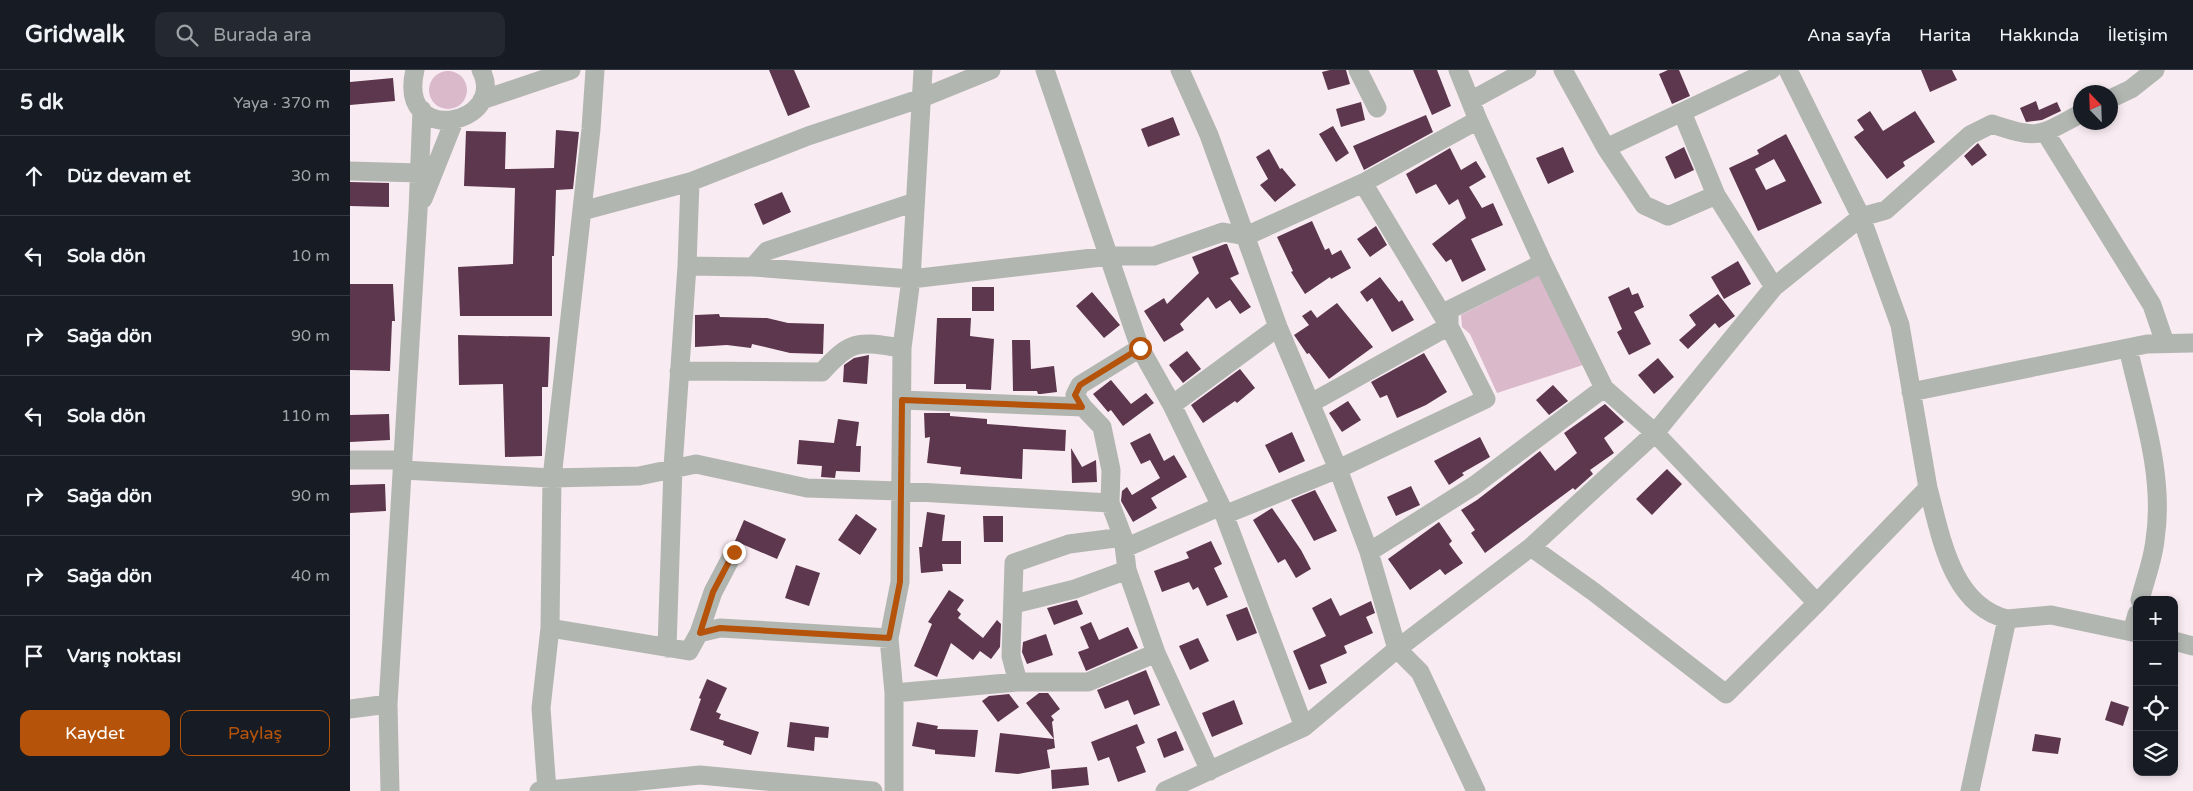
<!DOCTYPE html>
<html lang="tr">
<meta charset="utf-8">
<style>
body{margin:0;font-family:"Varela Round",sans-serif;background:#242831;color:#f1f3f6}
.controls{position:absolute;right:15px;bottom:15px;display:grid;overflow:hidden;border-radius:10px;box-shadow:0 2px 8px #0003}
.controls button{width:45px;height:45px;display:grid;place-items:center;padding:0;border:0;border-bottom:1px solid #363941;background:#171b24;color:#f1f3f6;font:25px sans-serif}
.compass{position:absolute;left:1723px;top:15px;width:45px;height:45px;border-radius:50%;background:#171b24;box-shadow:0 2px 8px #0003;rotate:337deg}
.stop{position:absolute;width:15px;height:15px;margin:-11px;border:4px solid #b45309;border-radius:50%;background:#fff}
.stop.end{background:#b45309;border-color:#fff;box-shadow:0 1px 5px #0008}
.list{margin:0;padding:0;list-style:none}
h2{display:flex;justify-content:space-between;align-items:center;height:65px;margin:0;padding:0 20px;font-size:21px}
h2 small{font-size:16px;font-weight:400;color:#9ea1a6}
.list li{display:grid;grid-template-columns:32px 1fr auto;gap:15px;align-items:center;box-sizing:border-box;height:80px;padding:0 20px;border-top:1px solid #363941}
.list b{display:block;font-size:19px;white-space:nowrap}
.list em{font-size:16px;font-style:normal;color:#9ea1a6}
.actions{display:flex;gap:10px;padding:15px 20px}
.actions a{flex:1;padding:11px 0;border:1px solid #b45309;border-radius:10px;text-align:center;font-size:18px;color:#b45309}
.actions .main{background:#b45309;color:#fff}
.icon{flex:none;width:28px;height:28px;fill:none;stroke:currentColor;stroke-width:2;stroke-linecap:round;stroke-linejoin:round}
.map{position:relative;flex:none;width:1843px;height:721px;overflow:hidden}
header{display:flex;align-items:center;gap:30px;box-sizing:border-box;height:70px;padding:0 25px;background:#171b24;border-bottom:1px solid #363941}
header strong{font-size:24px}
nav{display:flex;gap:28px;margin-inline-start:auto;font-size:18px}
.search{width:350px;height:45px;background:#242831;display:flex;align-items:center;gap:12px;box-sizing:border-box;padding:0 18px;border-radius:10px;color:#9ea1a6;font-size:19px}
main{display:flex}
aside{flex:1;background:#171b24}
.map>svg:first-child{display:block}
</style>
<header>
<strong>Gridwalk</strong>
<div class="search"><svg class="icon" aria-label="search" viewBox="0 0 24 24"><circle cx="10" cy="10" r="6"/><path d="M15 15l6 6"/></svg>Burada ara</div>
<nav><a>Ana sayfa</a><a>Harita</a><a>Hakkında</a><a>İletişim</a></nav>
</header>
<main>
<aside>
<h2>5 dk<small>Yaya · 370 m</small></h2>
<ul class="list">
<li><svg class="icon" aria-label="ahead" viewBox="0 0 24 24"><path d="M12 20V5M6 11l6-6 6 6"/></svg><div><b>Düz devam et</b></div><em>30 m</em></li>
<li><svg class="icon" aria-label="left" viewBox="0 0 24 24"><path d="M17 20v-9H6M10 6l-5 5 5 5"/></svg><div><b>Sola dön</b></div><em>10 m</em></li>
<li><svg class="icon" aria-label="right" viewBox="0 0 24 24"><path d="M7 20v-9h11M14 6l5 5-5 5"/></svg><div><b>Sağa dön</b></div><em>90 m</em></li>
<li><svg class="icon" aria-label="left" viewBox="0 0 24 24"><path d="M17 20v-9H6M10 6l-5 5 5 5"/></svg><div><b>Sola dön</b></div><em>110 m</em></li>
<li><svg class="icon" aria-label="right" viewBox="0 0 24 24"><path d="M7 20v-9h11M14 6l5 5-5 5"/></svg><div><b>Sağa dön</b></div><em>90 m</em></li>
<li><svg class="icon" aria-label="right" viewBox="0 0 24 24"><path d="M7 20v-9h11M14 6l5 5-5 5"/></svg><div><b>Sağa dön</b></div><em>40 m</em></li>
<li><svg class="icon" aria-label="arrive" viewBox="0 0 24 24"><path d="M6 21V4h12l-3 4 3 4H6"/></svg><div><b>Varış noktası</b></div></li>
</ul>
<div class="actions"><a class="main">Kaydet</a><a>Paylaş</a></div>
</aside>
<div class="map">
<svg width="1843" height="721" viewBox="0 0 1843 721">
<rect width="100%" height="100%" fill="#f9ebf2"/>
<path fill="#dab9cb" d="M79 20a19 19 0 1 1 38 0a19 19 0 1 1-38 0Z
M1191,204L1233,295L1147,323L1120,264L1112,257L1111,245Z"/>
<path fill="#5d374d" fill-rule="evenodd" d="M419,0H444L460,37L438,46Z
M980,0H996L1000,14L978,20L972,2Z
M1063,0H1087L1101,36L1082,45Z
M1318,0H1329L1340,26L1322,34L1309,4Z
M1571,0H1602L1607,10L1580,22Z
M43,8L45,31L0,35V12Z
M1686,31L1689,40L1707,32L1711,41L1692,50L1676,52L1670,38Z
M1011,32L1015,50L991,57L986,39Z
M1520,41L1533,61L1565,41L1585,72L1553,92L1555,96L1537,109L1504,67L1514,60L1507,50Z
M1076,45L1083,62L1014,100L1003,76Z
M823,47L830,65L798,77L791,59Z
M983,56L999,83L986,92L969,64Z
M206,60L229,62L223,119L206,120L204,186H202V246H110L108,197L163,194L165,118L114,116L116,61L156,62L155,99L204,98Z
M1436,64L1472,133L1408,161L1379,98L1409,84L1407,80ZM1424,89L1436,111L1416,120L1405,99Z
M1628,73L1637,85L1622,96L1614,86Z
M1213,77L1224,102L1198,114L1186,88Z
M1334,77L1344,100L1325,109L1315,87Z
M1100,78L1111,100L1126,91L1136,107L1119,117L1132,138L1143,133L1153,155L1121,169L1136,200L1112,212L1101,189L1096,192L1082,174L1116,148L1108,129L1099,135L1086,114L1066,124L1056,104Z
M919,79L930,99L932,98L946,115L925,132L910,115L918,109L906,87Z
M0,112L39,113V137L0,136Z
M432,122L441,142L413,155L404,134Z
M962,151L975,180L979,178L982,185L991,180L1001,198L981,209L980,207L955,224L941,202L943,201L927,167Z
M1026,156L1037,175L1020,187L1007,169Z
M875,174H877L889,204L880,208L901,237L890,244L880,230L866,239L858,227L830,254L834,260L814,272L794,241L814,228L817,234L849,203L842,187Z
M1388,191L1401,214L1374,229L1361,207Z
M1030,207L1049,232L1052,230L1064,250L1042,262L1022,228L1017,232L1010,222Z
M0,214H43L45,251H42L40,301L0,300Z
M622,217H644V241H622Z
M1279,217L1282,225L1288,223L1294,237L1284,242L1301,274L1279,285L1267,262L1272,259L1258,227Z
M742,222L770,255L754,268L726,236Z
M1368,224L1385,246L1369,258L1365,253L1338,279L1329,270L1346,255L1339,245Z
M987,233L1023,277L979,309L959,283L957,284L944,265L959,255L952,246L961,240L967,248Z
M369,244L370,247L417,248L438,253L474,254L473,284L440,283L402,274L401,278L377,275L345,277V245Z
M587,248H621L620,266L644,269L641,320L616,319V314H584Z
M108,265L200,267L198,317H192V386L155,387L153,314L109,315Z
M662,270H680L681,299L704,296L707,322L691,324H688L687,321H663Z
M837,281L851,299L833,313L819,295Z
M1074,283L1097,322L1076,335L1047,348L1037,325L1030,328L1021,312Z
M519,285L517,314L493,312L494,295L504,288Z
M1308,288L1324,307L1304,324L1288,305Z
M890,299L905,318L887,333L885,331L853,353L841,335Z
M761,310L781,334L796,323L804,333L773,356L761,340L758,342L743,324Z
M1203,315L1218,331L1199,345L1186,330Z
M998,331L1011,350L992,362L979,343Z
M1255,334L1274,352L1254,368L1264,383L1240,400L1243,404L1225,420L1223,418L1135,483L1121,463L1125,460L1111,440L1127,430L1190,381L1205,401L1227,383L1214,363Z
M574,343H600V346L637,349V354L716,360L715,381L673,379L672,409L610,404L611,397L577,393L580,367L575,368Z
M39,344L40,370L0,372V345Z
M488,349L509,352L506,376H511L510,402L486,401L485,408L471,407L472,396L447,394L449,370L484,373Z
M942,362L955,391L929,403L915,375Z
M800,363L814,391L824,385L837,407L801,428L807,438L783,452L771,431L772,421L777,417L782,425L810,408L800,390L791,394L780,373Z
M1130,367L1140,387L1112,403L1114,405L1099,415L1084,391Z
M721,378L732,397L746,390L747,412L722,413Z
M1317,399L1332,414L1302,445L1286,429Z
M35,414L36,441L0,443V415Z
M1061,416L1070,435L1046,446L1037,427Z
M965,420L987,461L964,471L941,430Z
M922,438L951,480L961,499L946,508L935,489L928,493L903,450Z
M577,442L595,445L592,471H611V494H592L593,501L571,503L569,477H572Z
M506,444L527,459L510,485L488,470Z
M633,446H653V472H634Z
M394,450L436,469L427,489L385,471Z
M1089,452L1102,471L1099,474L1113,493L1095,505L1090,499L1060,520L1038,489Z
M861,471L872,494L864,498L878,527L857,536L848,517L843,520L839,512L812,522L804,501L839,488L836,482Z
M446,495L470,503L459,536L435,528Z
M599,520L614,530L607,540L611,544L608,548L633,568L647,550L651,554L650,577L641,589L630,581L623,590L601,573L587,607L564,596L582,554L578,552Z
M981,528L990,546L1021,531L1025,543L1016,547L1023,563L994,576L997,583L970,595L977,613L959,620L943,581L976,566L962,538Z
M727,530L733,544L704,555L697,538Z
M897,537L907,563L887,571L876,545Z
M741,552L749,570L778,557L788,578L736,601L728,582L739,578L730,557Z
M696,564L703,585L677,594L672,582L673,572Z
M848,568L859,591L840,600L829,576Z
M796,600L810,635L784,645L778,630L755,639L747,620Z
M357,609L377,618L366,642L371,644L369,649L409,662L401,685L373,675L374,671L340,660L351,629L349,628Z
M689,623H698L710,639L701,646L704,650L702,652L704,669L676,633Z
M659,624L669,637L648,652L632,631L639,626Z
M884,630L893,654L862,667L852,643Z
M1761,631L1779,637L1773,656L1755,650Z
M440,652L479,657L478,668L465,667L464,681L437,677Z
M567,652L588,656L587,659L628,660L625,687L585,684V680L562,676Z
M787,654L795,673L786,677L796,702L768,712L759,687L748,691L741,672Z
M826,661L834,680L814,688L807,669Z
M650,663L704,669L705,678L697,680L700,698L668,704L645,702Z
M1685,664L1711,668L1708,684L1682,681Z
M737,697L739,715L702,719L701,700Z"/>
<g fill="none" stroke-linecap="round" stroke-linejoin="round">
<path stroke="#b2b6b1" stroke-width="19" d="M65,0C46,78 159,55 131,0
M695,0L790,278L822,335L871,436L954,657
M830,0L859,65L928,257L988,399L1019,482L1047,579L1070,602L1126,721
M1008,0L1027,38
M1108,0L1128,50L1193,193L1254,318L1305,363L1467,533
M1213,0L1256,78L1294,135L1318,146L1366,125
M1760,29L1781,19L1805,0
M132,30L221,0
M1122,30L1177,0
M1332,42L1366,125L1424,217
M1695,62L1802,235L1815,273
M1256,78L1421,0
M0,101L69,103
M73,129L104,51
M232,141L340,112L458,66L572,28L641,0
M337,196L403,197L561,209L760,186H804L873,162L896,166L1013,113L1128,50
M403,197L417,181L565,132
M790,278L730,315L725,325L733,337L752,357L761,400L760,433L773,467L777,500L806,583L860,701
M1778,278C1792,340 1815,406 1805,470C1803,490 1795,510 1790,530
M329,301L472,302C502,268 509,272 552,278
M1561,322L1797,274L1843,273
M552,330L733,337
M961,333L1099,256V240L1193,193
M822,335L928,257
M0,390H53
M53,400L202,408L289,406L346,394L457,418L550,421L760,433
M1578,418C1591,466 1601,535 1657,549
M874,445L988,399L1136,329L1099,256L1013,113
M1181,477L1244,522L1376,624L1467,533L1578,418L1550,255L1511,147L1438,0
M775,478L871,436
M1019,482L1125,415L1254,318
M664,534L725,519L777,500
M200,558L339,581L349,563L370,558L539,568
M1782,562L1787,544
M349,563L363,522L384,482
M1824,571L1843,576
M317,578L323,397L337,196L340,112
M668,612L661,586L664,493L719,474L773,467
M544,623L668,612H738L806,583
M0,639L38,634
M40,721L38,634L68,141L72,40
M189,721L350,705L523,721
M197,721L191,638L200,558L202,408L241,59L245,0
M544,721V623L539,568L550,512L552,278L561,209L573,0
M815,721L954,657L1047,579L1181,477L1305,363L1424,217L1511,147L1536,140L1620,65L1642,54C1689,70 1688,66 1730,44
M1620,721L1657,549L1701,545L1787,563"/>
</g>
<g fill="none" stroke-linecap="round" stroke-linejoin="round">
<path stroke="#b45309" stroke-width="6" d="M384,482L363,522L350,563L370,558L539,568L550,512L552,330L732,337L725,325L730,315L790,278"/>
</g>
</svg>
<div class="controls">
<button>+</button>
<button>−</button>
<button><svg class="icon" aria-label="locate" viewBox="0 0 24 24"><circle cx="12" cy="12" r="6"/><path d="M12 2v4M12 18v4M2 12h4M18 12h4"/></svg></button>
<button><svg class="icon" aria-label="layers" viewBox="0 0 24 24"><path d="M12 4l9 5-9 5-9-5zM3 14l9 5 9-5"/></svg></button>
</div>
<svg class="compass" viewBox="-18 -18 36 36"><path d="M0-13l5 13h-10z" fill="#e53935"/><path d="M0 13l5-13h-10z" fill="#9ea1a6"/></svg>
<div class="stop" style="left:790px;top:278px"></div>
<div class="stop end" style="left:384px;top:482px"></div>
</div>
</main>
